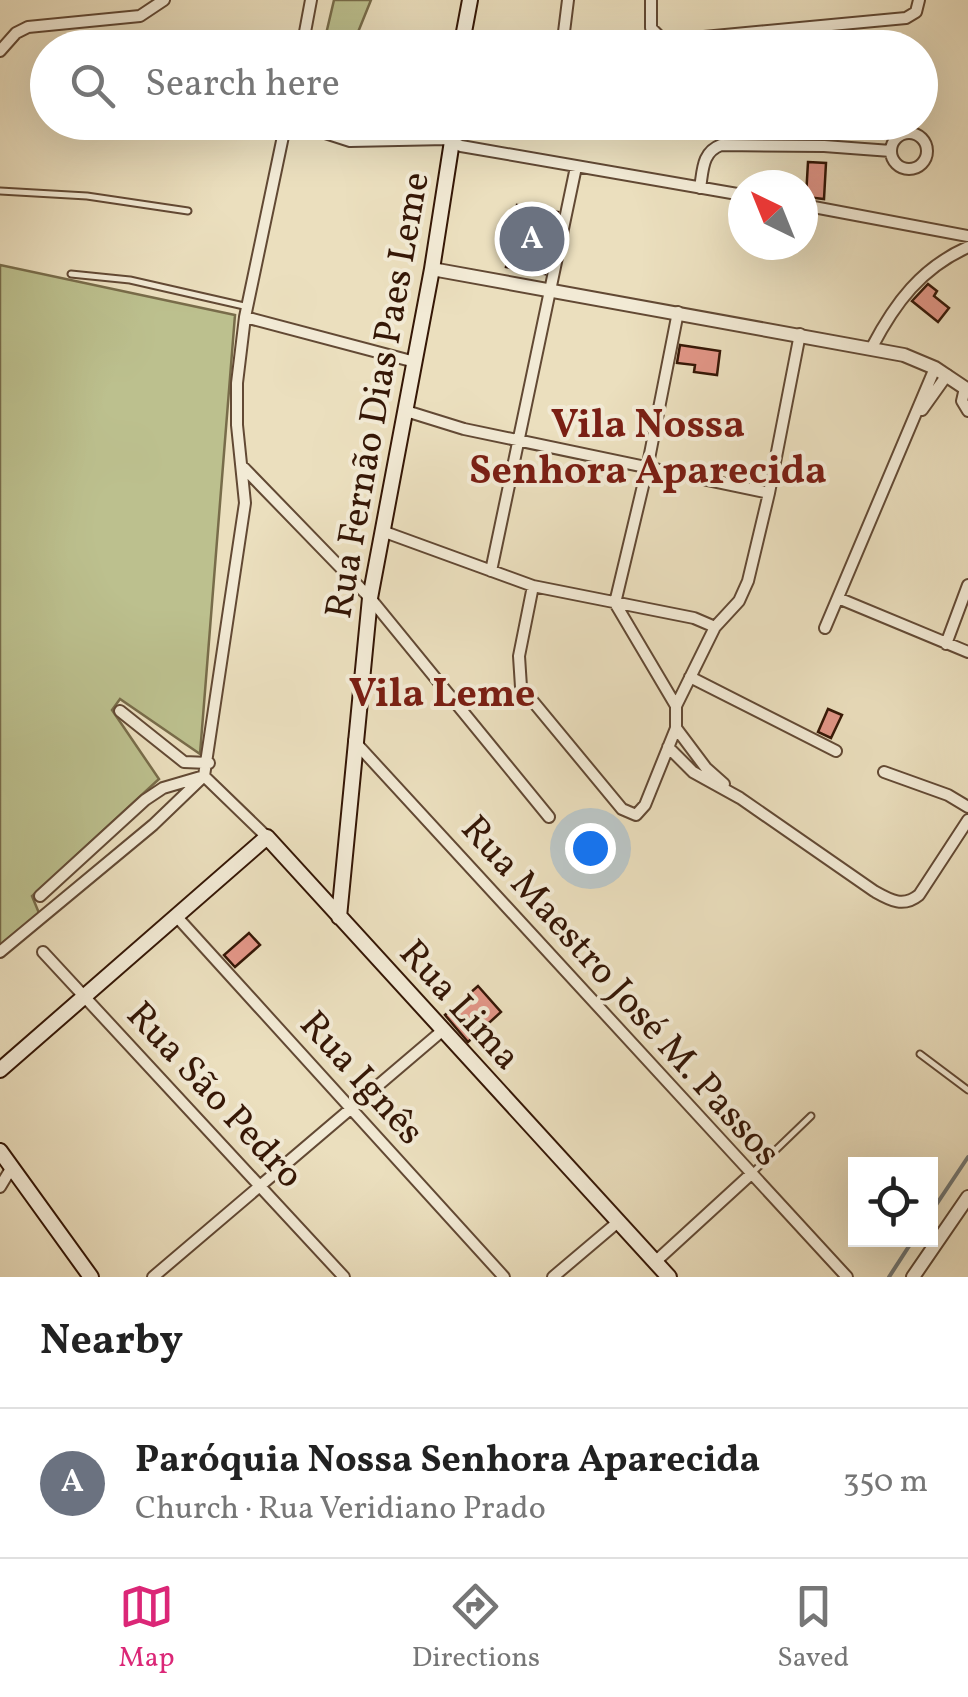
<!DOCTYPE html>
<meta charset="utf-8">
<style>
body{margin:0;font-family:Vollkorn,serif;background:#f2f2f2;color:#222}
.controls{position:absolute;right:30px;bottom:30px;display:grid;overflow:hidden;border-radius:0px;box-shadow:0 10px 40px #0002}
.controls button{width:90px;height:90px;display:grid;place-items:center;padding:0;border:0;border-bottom:2px solid #e0e0e0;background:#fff;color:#222;font:50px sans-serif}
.compass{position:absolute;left:728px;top:170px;width:90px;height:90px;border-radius:50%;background:#fff;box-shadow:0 10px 40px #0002;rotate:317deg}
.you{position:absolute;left:590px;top:848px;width:35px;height:35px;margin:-25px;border:8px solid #fff;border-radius:50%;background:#1a73e8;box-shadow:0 0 0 15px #1a73e833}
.badge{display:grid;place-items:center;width:65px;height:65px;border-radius:50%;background:#db2777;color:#fff;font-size:32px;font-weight:700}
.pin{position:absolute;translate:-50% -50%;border:5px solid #fff;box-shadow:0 2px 10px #0006}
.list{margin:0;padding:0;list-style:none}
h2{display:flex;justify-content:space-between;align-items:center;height:130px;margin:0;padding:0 40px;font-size:42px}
h2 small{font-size:32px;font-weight:400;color:#767676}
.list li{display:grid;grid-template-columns:65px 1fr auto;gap:30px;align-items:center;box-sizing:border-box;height:150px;padding:0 40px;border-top:2px solid #e0e0e0}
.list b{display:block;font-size:38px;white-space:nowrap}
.list p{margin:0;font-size:32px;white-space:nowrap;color:#767676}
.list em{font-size:32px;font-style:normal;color:#767676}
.icon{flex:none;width:55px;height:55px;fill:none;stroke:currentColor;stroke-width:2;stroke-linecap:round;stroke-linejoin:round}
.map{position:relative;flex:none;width:968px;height:1277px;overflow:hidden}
.search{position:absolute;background:#fff;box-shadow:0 10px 40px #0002;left:30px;right:30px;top:30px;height:110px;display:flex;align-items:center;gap:25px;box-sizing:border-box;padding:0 35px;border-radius:55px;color:#767676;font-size:38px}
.sheet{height:280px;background:#fff}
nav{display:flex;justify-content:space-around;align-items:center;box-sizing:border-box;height:140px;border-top:2px solid #e0e0e0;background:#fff;font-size:28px;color:#767676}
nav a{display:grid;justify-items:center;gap:5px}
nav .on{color:#db2777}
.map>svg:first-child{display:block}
</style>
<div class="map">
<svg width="968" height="1277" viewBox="0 0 968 1277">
<rect width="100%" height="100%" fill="#ebdfbe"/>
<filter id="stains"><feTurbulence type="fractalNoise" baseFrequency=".002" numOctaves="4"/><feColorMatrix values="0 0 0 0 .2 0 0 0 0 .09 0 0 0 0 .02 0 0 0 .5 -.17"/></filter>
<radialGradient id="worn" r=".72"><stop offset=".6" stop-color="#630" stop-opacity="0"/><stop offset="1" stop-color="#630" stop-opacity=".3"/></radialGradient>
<path fill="#bcc08e" stroke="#786c4a" stroke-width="2.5" d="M334,0H371L352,47H323Z
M0,265L235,315L200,754L120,699L112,710L159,779L32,896L39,913L0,945Z"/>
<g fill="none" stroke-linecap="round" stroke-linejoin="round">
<path stroke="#747874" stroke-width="4" d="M930,1214L968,1157
M889,1277L913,1240"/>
</g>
<path fill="#e29687" stroke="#351706" stroke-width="2.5" d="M808,162L826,163L824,199L806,197Z
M517,205L558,212L545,274L506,267Z
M928,284L937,291L934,296L949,308L938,322L912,301Z
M680,345L720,351L717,375L694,372L695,365L677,363Z
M828,709L842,715L831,738L818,732Z
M249,933L260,945L235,967L224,955Z
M478,986L501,1012L468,1042L445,1015Z"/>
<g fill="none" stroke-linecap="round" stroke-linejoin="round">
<defs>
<path id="service" d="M0,191L87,196L188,211
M71,274L130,280L244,306
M920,1054L968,1090
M752,1173L811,1116"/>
<path id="minor" d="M651,0V28L659,36L672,40L906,18L916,12L919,0
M302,48L311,0
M562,48L568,0
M0,51L16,33L28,27L140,16L164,0
M291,122L350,141L447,139L461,146L743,195
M891 151a18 18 0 1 1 36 0a18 18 0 1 1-36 0Z
M700,188C703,170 702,152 721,145L824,146L891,151
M803,205L968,236
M245,317L415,362
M872,347C895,303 921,268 968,247
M965,388L962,401L968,411
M922,410L947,375
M406,411L464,429L769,493
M244,468L370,598L549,817
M382,531L533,586L694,618L715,627
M491,571L576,167
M533,586L519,656L521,687L622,809L636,815L645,805L676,728V706L715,627L739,601L748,581L769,493L800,334
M838,598L968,652
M825,628L935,368
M946,644L968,585
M690,677L836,751
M676,706L615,603L647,469L678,312
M120,711L184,762L209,763
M676,728L706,768L724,784
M354,741L847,1277
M668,747L693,772L740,798L874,891C890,900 903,908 919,895L968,820
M884,772L948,795L968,807
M204,776L267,837
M40,896L145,800L163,788L204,776
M177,917L504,1277
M0,952L153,825L204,776L245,503L237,425V383L245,317L286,122
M43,952L344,1277
M0,1187L12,1167
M655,1262L750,1175
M153,1277L442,1031
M553,1277L618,1222"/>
<path id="tertiary" d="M432,269L904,355L935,368L968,390
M913,1277L968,1197"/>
<path id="secondary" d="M461,48L470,0
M339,917L370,598L432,269L455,122
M0,1070L267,837L669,1277
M0,1151L91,1277"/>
</defs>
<use href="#service" stroke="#624934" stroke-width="9"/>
<use href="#minor" stroke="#624934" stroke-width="14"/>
<use href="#tertiary" stroke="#624934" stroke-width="16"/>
<use href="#secondary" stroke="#351706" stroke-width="18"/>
<use href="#service" stroke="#f2ead5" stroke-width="5"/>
<use href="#minor" stroke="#f2ead5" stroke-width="10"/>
<use href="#tertiary" stroke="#f2ead5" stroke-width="12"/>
<use href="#secondary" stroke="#f2ead5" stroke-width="14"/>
</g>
<g text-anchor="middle" stroke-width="8" stroke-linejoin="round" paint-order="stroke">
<g font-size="38" fill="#351706" stroke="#f2ead5">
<text transform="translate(376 395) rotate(-80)" y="13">Rua Fernão Dias Paes Leme</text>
<text transform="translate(622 990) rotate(48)" y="13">Rua Maestro José M. Passos</text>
<text transform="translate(461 1004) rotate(48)" y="13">Rua Lima</text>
<text transform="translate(363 1077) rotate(48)" y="13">Rua Ignês</text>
<text transform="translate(216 1094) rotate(47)" y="13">Rua São Pedro</text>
</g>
<g font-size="40" font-weight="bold" fill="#7a1f14" stroke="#f2ead5">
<text x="648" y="437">Vila Nossa<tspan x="648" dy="46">Senhora Aparecida</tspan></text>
<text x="442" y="706">Vila Leme</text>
</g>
</g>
<rect width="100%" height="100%" filter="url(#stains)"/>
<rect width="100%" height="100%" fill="url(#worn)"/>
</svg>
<div class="controls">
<button><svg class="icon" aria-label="locate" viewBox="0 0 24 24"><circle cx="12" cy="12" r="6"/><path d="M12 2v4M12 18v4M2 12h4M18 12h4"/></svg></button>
</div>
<svg class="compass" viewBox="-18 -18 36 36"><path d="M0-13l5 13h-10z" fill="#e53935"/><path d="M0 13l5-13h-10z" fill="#767676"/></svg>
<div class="you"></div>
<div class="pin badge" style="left:532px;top:239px;background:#6b7280">A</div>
<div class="search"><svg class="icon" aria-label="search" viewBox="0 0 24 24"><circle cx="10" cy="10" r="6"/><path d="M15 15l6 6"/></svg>Search here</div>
</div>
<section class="sheet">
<h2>Nearby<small></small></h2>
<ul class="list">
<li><span class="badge" style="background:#6b7280">A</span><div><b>Paróquia Nossa Senhora Aparecida</b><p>Church · Rua Veridiano Prado</p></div><em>350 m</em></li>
</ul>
</section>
<nav>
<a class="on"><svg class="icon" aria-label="map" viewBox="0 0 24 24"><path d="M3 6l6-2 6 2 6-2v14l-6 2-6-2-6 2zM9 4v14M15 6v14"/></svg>Map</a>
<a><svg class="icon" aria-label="directions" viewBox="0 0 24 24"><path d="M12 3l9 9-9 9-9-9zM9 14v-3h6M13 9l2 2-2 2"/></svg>Directions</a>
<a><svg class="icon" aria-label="saved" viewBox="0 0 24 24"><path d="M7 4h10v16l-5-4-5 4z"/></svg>Saved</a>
</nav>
